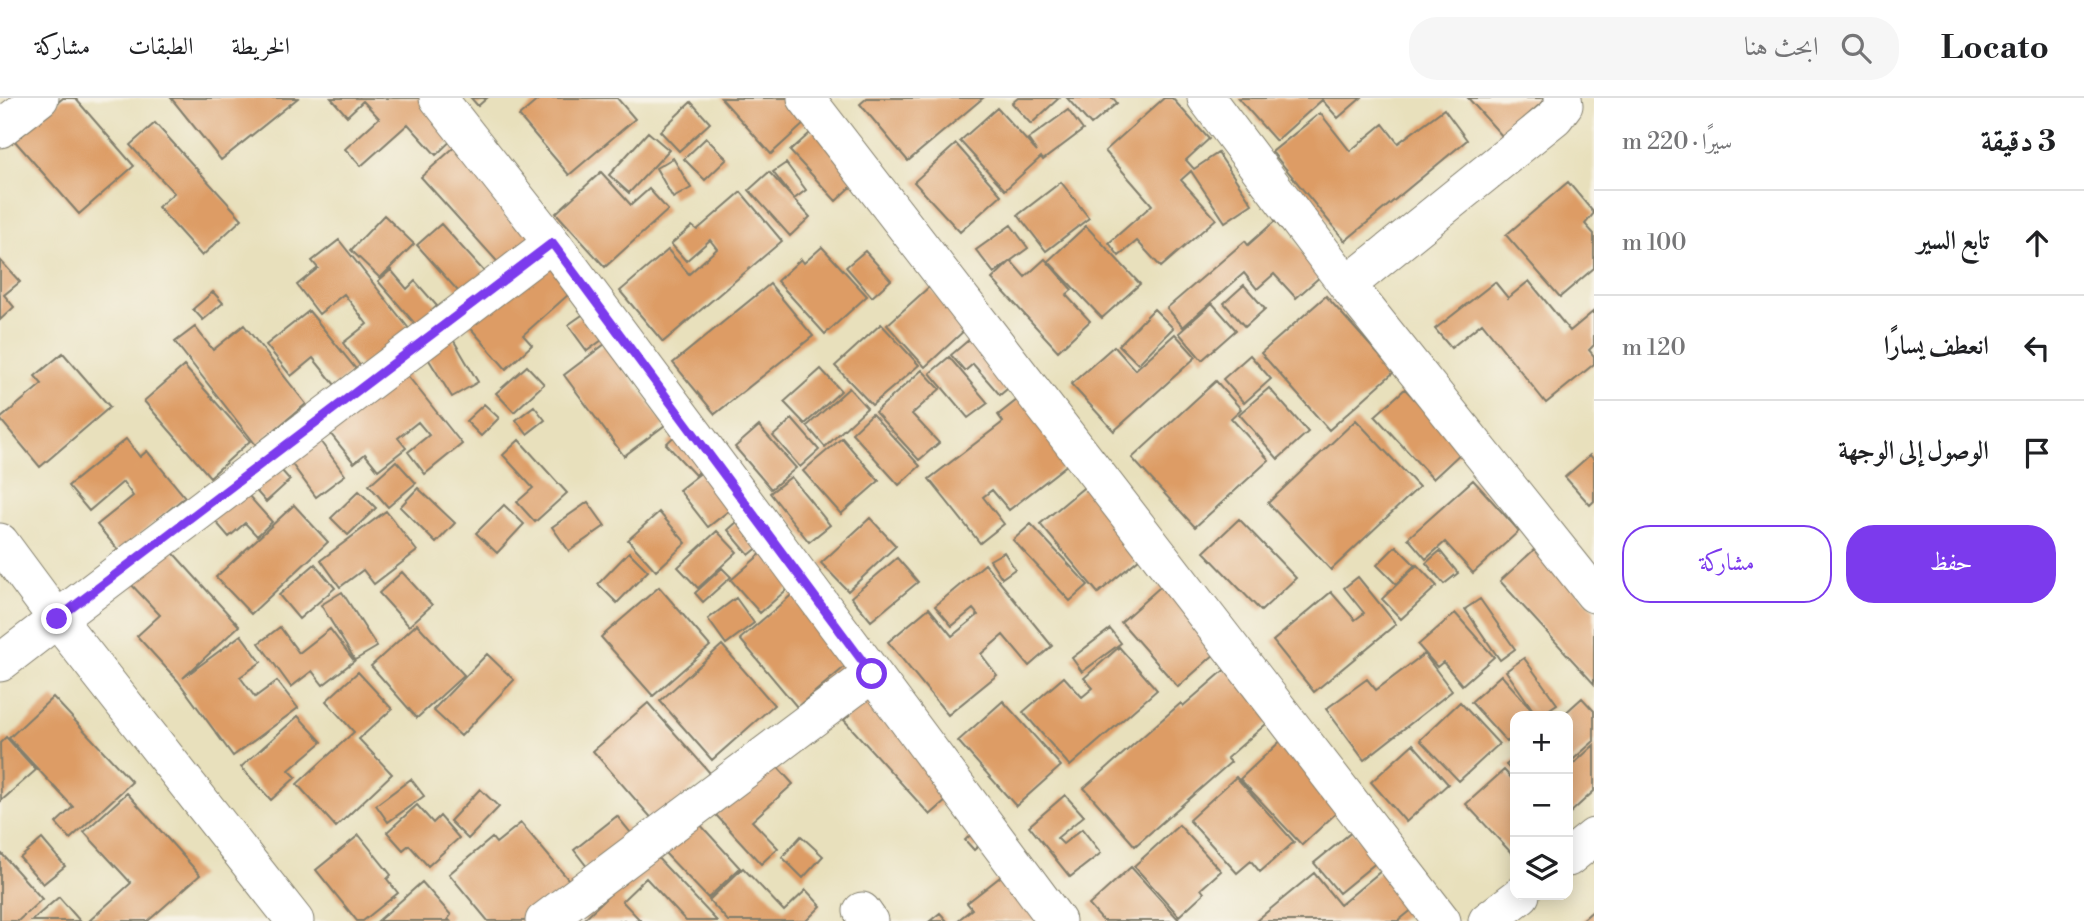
<!DOCTYPE html>
<html lang="ar">
<meta charset="utf-8">
<style>
body{margin:0;font-family:"Libre Bodoni",Amiri,serif;background:#f6f6f6;color:#202124;direction:rtl}
.controls{position:absolute;right:21px;bottom:21px;display:grid;overflow:hidden;border-radius:14px;box-shadow:0 4px 18px #0003}
.controls button{width:63px;height:63px;display:grid;place-items:center;padding:0;border:0;border-bottom:2px solid #e0e0e0;background:#fff;color:#202124;font:35px sans-serif}
.stop{position:absolute;width:21px;height:21px;margin:-16px;border:5px solid #7c3aed;border-radius:50%;background:#fff}
.stop.end{background:#7c3aed;border-color:#fff;box-shadow:0 2px 7px #0008}
.list{margin:0;padding:0;list-style:none}
h2{display:flex;justify-content:space-between;align-items:center;height:91px;margin:0;padding:0 28px;font-size:30px}
h2 small{font-size:23px;font-weight:400;color:#757577}
.list li{display:grid;grid-template-columns:46px 1fr auto;gap:21px;align-items:center;box-sizing:border-box;height:105px;padding:0 28px;border-top:2px solid #e0e0e0}
.list b{display:block;font-size:26px;white-space:nowrap}
.list em{font-size:23px;font-style:normal;color:#757577}
.actions{display:flex;gap:14px;padding:21px 28px}
.actions a{flex:1;padding:16px 0;border:2px solid #7c3aed;border-radius:28px;text-align:center;font-size:24px;color:#7c3aed}
.actions .main{background:#7c3aed;color:#fff}
.icon{flex:none;width:38px;height:38px;fill:none;stroke:currentColor;stroke-width:2;stroke-linecap:round;stroke-linejoin:round}
.map{position:relative;flex:none;width:1594px;height:823px;overflow:hidden;direction:ltr}
header{display:flex;align-items:center;gap:42px;box-sizing:border-box;height:98px;padding:0 35px;background:#fff;border-bottom:2px solid #e0e0e0}
header strong{font-size:33px}
nav{display:flex;gap:38px;margin-inline-start:auto;font-size:24px}
.search{width:490px;height:63px;background:#f6f6f6;display:flex;align-items:center;gap:18px;box-sizing:border-box;padding:0 24px;border-radius:28px;color:#757577;font-size:26px}
main{display:flex}
aside{flex:1;background:#fff}
.map>svg:first-child{display:block}
</style>
<header>
<strong>Locato</strong>
<div class="search"><svg class="icon" aria-label="search" viewBox="0 0 24 24"><circle cx="10" cy="10" r="6"/><path d="M15 15l6 6"/></svg>ابحث هنا</div>
<nav><a>الخريطة</a><a>الطبقات</a><a>مشاركة</a></nav>
</header>
<main>
<aside>
<h2>3 دقيقة<small>سيرًا · 220 m</small></h2>
<ul class="list">
<li><svg class="icon" aria-label="ahead" viewBox="0 0 24 24"><path d="M12 20V5M6 11l6-6 6 6"/></svg><div><b>تابع السير</b></div><em>100 m</em></li>
<li><svg class="icon" aria-label="left" viewBox="0 0 24 24"><path d="M17 20v-9H6M10 6l-5 5 5 5"/></svg><div><b>انعطف يسارًا</b></div><em>120 m</em></li>
<li><svg class="icon" aria-label="arrive" viewBox="0 0 24 24"><path d="M6 21V4h12l-3 4 3 4H6"/></svg><div><b>الوصول إلى الوجهة</b></div></li>
</ul>
<div class="actions"><a class="main">حفظ</a><a>مشاركة</a></div>
</aside>
<div class="map">
<svg width="1594" height="823" viewBox="0 0 1594 823">
<rect width="100%" height="100%" fill="#f7f3e8"/>
<filter id="ink" filterUnits="userSpaceOnUse"><feTurbulence type="fractalNoise" baseFrequency=".0143" numOctaves="2"/><feDisplacementMap in="SourceGraphic" scale="14" xChannelSelector="R" yChannelSelector="G"/><feConvolveMatrix kernelMatrix="1 2 1 2 8 2 1 2 1" color-interpolation-filters="sRGB"/></filter>
<filter id="wash" filterUnits="userSpaceOnUse"><feTurbulence type="fractalNoise" baseFrequency=".00686" numOctaves="4" result="noise"/><feDisplacementMap in="SourceGraphic" scale="28" xChannelSelector="R" yChannelSelector="G"/><feGaussianBlur stdDeviation="1.57" result="paint"/><feColorMatrix in="noise" values="0 0 0 0 0 0 0 0 0 0 0 0 0 0 0 0 0 1.4 0 .05"/><feComposite in="paint" operator="in"/></filter>
<g filter="url(#wash)">
<rect width="100%" height="100%" fill="#e8e0bc"/>
<g id="blocks">
<path fill="#dd9c65" d="M63,0H75L134,68L79,116L14,42Z
M171,0H298L221,62Z
M331,0H427L459,35L436,57L408,26L361,68L345,51L379,20L363,3L347,18Z
M471,0H487L478,8Z
M540,0H617L635,21L569,77L519,18Z
M721,0H806L818,13L771,56Z
M867,0H983L908,63L860,6Z
M1018,0H1059L1031,26L1012,5Z
M1067,0H1113L1117,5L1091,27Z
M1164,0H1172L1209,41L1186,62L1194,71L1218,55L1252,106L1225,124L1191,73L1181,82L1216,121L1161,169L1137,143L1119,158L1109,145L1152,107L1105,53Z
M1238,0H1361L1338,20L1322,2L1276,43Z
M1468,0H1547L1503,39Z
M691,4L710,25L679,53L660,33Z
M997,10L1037,54L1028,41L1068,12L1083,32L1043,62L1041,59L1005,92L960,43Z
M1444,11L1467,42L1345,143L1272,54L1320,15L1350,53L1383,26L1398,45Z
M155,25L242,121L202,158L158,109L174,95L130,47Z
M819,27L864,77L836,103L790,53Z
M648,34L669,52L629,95L609,77Z
M706,40L727,61L705,82L684,61Z
M459,45L542,136L504,171L421,79Z
M956,46L1001,97L960,134L914,84Z
M673,60L691,90L673,100L656,70Z
M786,65L806,92L794,101L773,74Z
M601,74L631,107L649,91L668,112L605,169L556,115Z
M769,74L810,119L790,138L749,92Z
M1061,84L1089,120L1046,153L1018,117Z
M1568,84L1594,115L1585,126L1594,136V170L1560,199L1506,137Z
M741,94L782,143L663,244L620,193L668,152L689,176L717,151L710,142L686,163L671,146L692,128L697,132Z
M384,117L414,146L380,180L351,152Z
M1275,123L1322,177L1296,200L1274,176L1257,191L1244,175L1183,229L1167,210L1245,143L1248,147Z
M441,126L490,180L466,202L417,147Z
M1011,127L1028,150L994,175L976,152Z
M1086,128L1140,186L1102,220L1048,163Z
M339,142L410,232L361,269L343,245L367,226L344,196L319,216L297,187L318,170L312,163Z
M822,149L867,198L825,236L777,183L801,161L804,165Z
M865,153L891,182L872,199L846,169Z
M547,155L577,189L523,237L532,247L506,271L467,226Z
M1045,161L1072,192L1066,197L1090,223L1058,253L992,181L1011,163L1025,179Z
M0,162L20,184L4,197L14,209L0,222Z
M391,172L407,191L415,183L437,208L416,227L378,183Z
M1529,183L1570,233L1594,213V247L1589,252L1594,258V266L1546,305L1482,225L1451,250L1435,231L1495,184L1508,200Z
M770,186L813,238L715,316L673,265Z
M1244,187L1265,211L1245,229L1224,205Z
M929,189L967,230L925,269L887,227Z
M213,194L223,205L203,222L193,211Z
M1326,198L1394,274L1329,332L1261,255Z
M1212,205L1236,232L1202,262L1179,235Z
M1154,211L1173,230L1138,266L1119,247Z
M309,213L356,271L335,287L313,260L291,278L266,247Z
M588,213L606,239L587,253L568,227Z
M881,226L919,267L872,307L835,268Z
M244,227L306,306L256,347L175,244L195,229L213,252Z
M978,234L1019,281L1000,297L973,266L965,273L951,257Z
M1175,236L1196,259L1114,333L1071,286L1114,248L1135,272Z
M451,238L478,284L452,299L424,254Z
M605,246L665,327L624,358L564,277Z
M63,255L110,309L40,369L0,321L42,286L35,278Z
M1250,257L1271,281L1244,305L1223,281Z
M949,259L988,305L968,320L930,275Z
M184,268L250,343L210,379L144,303Z
M400,268L462,346L425,376L408,354L429,337L418,324L398,340L406,350L378,372L365,356L354,365L325,329Z
M527,268L544,286L514,314L496,295Z
M821,271L841,293L805,326L784,304Z
M922,272L940,291L912,316L939,345L919,362L875,314Z
M1216,283L1241,311L1231,320L1269,362L1195,429L1132,360Z
M849,290L867,310L825,349L807,328Z
M1269,290L1308,334L1278,361L1239,316Z
M1405,291L1463,353L1433,381L1375,318Z
M1022,298L1073,362L1009,412L992,392L983,399L1004,426L980,445L929,381L1003,324L998,317Z
M484,306L499,320L481,338L466,323Z
M534,308L545,322L527,336L516,322Z
M872,316L920,368L899,387L852,335Z
M792,321L819,352L800,369L773,338Z
M1356,322L1419,389L1331,472L1268,405Z
M759,328L796,370L771,391L735,349Z
M684,329L713,361L695,377L666,346Z
M315,336L345,377L316,399L286,358Z
M842,340L879,383L841,416L803,373Z
M126,341L140,359L147,353L185,399L119,453L97,427L133,398L123,384L89,413L68,388Z
M519,342L567,395L535,424L517,404L533,390L503,357Z
M1590,357L1594,362V403L1590,407L1565,379Z
M396,363L416,385L388,409L369,387Z
M274,364L290,382L266,404L250,386Z
M712,366L741,403L708,429L679,392Z
M791,379L830,427L809,444L770,395Z
M1094,381L1152,450L1098,495L1040,426Z
M1473,382L1519,433L1473,475L1445,444L1426,461L1408,440Z
M241,389L272,424L257,438L245,425L229,439L210,417Z
M418,390L455,425L436,445L400,409Z
M359,393L376,410L348,437L331,420Z
M588,404L605,428L569,453L552,429Z
M294,407L328,444L251,516L216,479Z
M504,407L524,426L497,455L476,435Z
M386,413L417,453L374,486L363,472L340,489L321,462Z
M659,414L686,445L656,473L628,442Z
M870,420L896,448L848,493L821,465Z
M1239,421L1296,480L1261,513L1204,454Z
M738,423L760,448L749,457L728,432Z
M1031,426L1088,487L1070,503L1013,442Z
M717,433L737,454L698,490L678,469Z
M167,448L239,528L183,580L241,537L261,564L240,579L255,599L277,583L298,610L233,658L178,583L137,538L160,517L128,483Z
M1396,448L1415,467L1396,486L1377,467Z
M1537,449L1594,512V586L1500,483Z
M1440,453L1458,475L1444,486L1426,465Z
M629,454L648,473L617,505L598,486Z
M763,454L792,487L760,515L731,482Z
M1004,454L1015,471L1002,480L990,462Z
M897,460L918,484L871,523L851,499Z
M315,466L335,490L299,521L279,497Z
M985,466L1052,548L1029,568L1003,537L981,556L997,577L948,617L888,544L929,510L952,538L978,517L973,511L952,528L935,508Z
M1417,467L1437,488L1401,521L1382,501Z
M722,470L731,479L703,504L695,495Z
M402,474L432,507L409,528L379,495Z
M1358,479L1396,526L1314,594L1273,543L1331,494L1355,522L1364,515L1344,490Z
M1169,481L1226,546L1178,589L1121,524Z
M802,488L860,556L797,609L740,541Z
M659,489L710,548L653,598L601,539Z
M342,494L377,549L355,562L321,507Z
M736,500L754,525L726,546L708,521Z
M1480,501L1515,551L1500,562L1465,511Z
M1455,515L1494,559L1462,587L1443,564L1437,569L1418,547Z
M417,526L464,577L417,620L371,568Z
M280,529L299,555L330,531L354,563L323,587L312,573L291,589L259,545Z
M1110,531L1121,545L1082,574L1072,560Z
M722,547L774,607L712,662L660,603Z
M1119,549L1157,592L1070,668L1023,614L1064,579L1082,599L1093,590L1084,580Z
M487,556L514,582L461,638L433,612Z
M1424,556L1452,593L1364,662L1326,611L1367,581L1376,592Z
M1524,560L1557,606L1539,618H1515V637L1507,644L1471,604L1501,577L1535,615L1506,573Z
M1228,569L1273,620L1227,660L1231,664L1135,748L1084,690L1181,605L1183,608Z
M358,574L392,611L359,641L392,676L336,729L297,686L354,634L326,603Z
M877,591L964,687L930,717L844,622Z
M53,599L132,684L70,741L56,725L73,709L9,640Z
M1582,600L1594,613V643L1568,666V618H1562Z
M1003,603L1061,668L1016,708L958,643Z
M1460,604L1499,646L1459,683L1420,642Z
M648,605L710,675L655,724L593,653Z
M298,618L322,644L289,672L296,679L271,702L241,669Z
M1288,636L1350,702L1302,747L1240,681Z
M6,639L36,672L1,703L0,645Z
M1413,646L1448,686L1406,724L1371,684Z
M1594,647V693L1568,717V671Z
M1515,660V677L1506,667Z
M774,665L793,686L752,723L778,750L761,766L716,717Z
M1504,672L1515,684V759L1466,706Z
M1236,679L1294,744L1260,774L1251,763L1237,775L1189,722Z
M411,681L424,698L388,724L376,707Z
M480,691L499,709L468,741L450,723Z
M127,695L200,777L148,823H89L131,785L84,734Z
M1065,697L1084,718L1057,740L1063,746L1082,731L1101,755L1070,779L1029,728Z
M417,707L433,725L440,718L459,740L428,768L409,747L403,752L387,734Z
M617,718L631,735L588,770L574,752Z
M697,723L740,770L708,800L664,754Z
M521,725L579,794L544,823H488L449,776L492,740L496,745Z
M983,726L992,736L974,752L965,742Z
M1179,727L1221,773L1201,791L1204,795L1179,818L1134,768Z
M1353,733L1378,763L1339,795L1314,765Z
M359,737L391,777L387,781L398,795L363,823H357L316,772Z
M801,738L823,758L803,780L782,759Z
M42,741L65,768L43,786L20,760Z
M653,755L717,823H686L646,780L622,803L641,823H582Z
M2,756L42,801L18,823H0V758Z
M1387,768L1419,806L1398,823H1256L1314,775L1340,807Z
M1013,769L1057,823H957L972,811L967,805Z
M1131,769L1180,823H1103L1089,807Z
M743,770L784,813L806,792L821,808L806,823H728L709,802Z
M422,784L451,817L448,821L450,823H378Z
M59,799L80,823H31Z
M1594,812V823H1581Z
M940,815L947,823H930Z"/>
</g>
</g>
<g filter="url(#ink)">
<use href="#blocks" fill-opacity="0" stroke="#827e6c" stroke-width="2"/>
<g fill="none" stroke-linecap="round" stroke-linejoin="round">
<defs>
<path id="minor" d="M438,0L552,145L1057,823
M806,0L1442,823
M1206,0L1347,187L1594,496
M0,31L40,0
M1347,187L1555,19L1564,7L1563,0
M0,444L57,521L552,145
M0,565L57,521L295,823
M1568,760L1594,739
M862,813L869,823
M544,823L872,576
M1487,823L1521,797"/>
</defs>
<use href="#minor" stroke="#827e6c" stroke-width="39"/>
<use href="#minor" stroke="#fff" stroke-width="37"/>
</g>
</g>
<g fill="none" stroke-linecap="round" stroke-linejoin="round" filter="url(#ink)">
<path stroke="#7c3aed" stroke-width="9" d="M57,521L552,145L872,576"/>
</g>
</svg>
<div class="controls">
<button>+</button>
<button>−</button>
<button><svg class="icon" aria-label="layers" viewBox="0 0 24 24"><path d="M12 4l9 5-9 5-9-5zM3 14l9 5 9-5"/></svg></button>
</div>
<div class="stop" style="left:872px;top:576px"></div>
<div class="stop end" style="left:57px;top:521px"></div>
</div>
</main>
